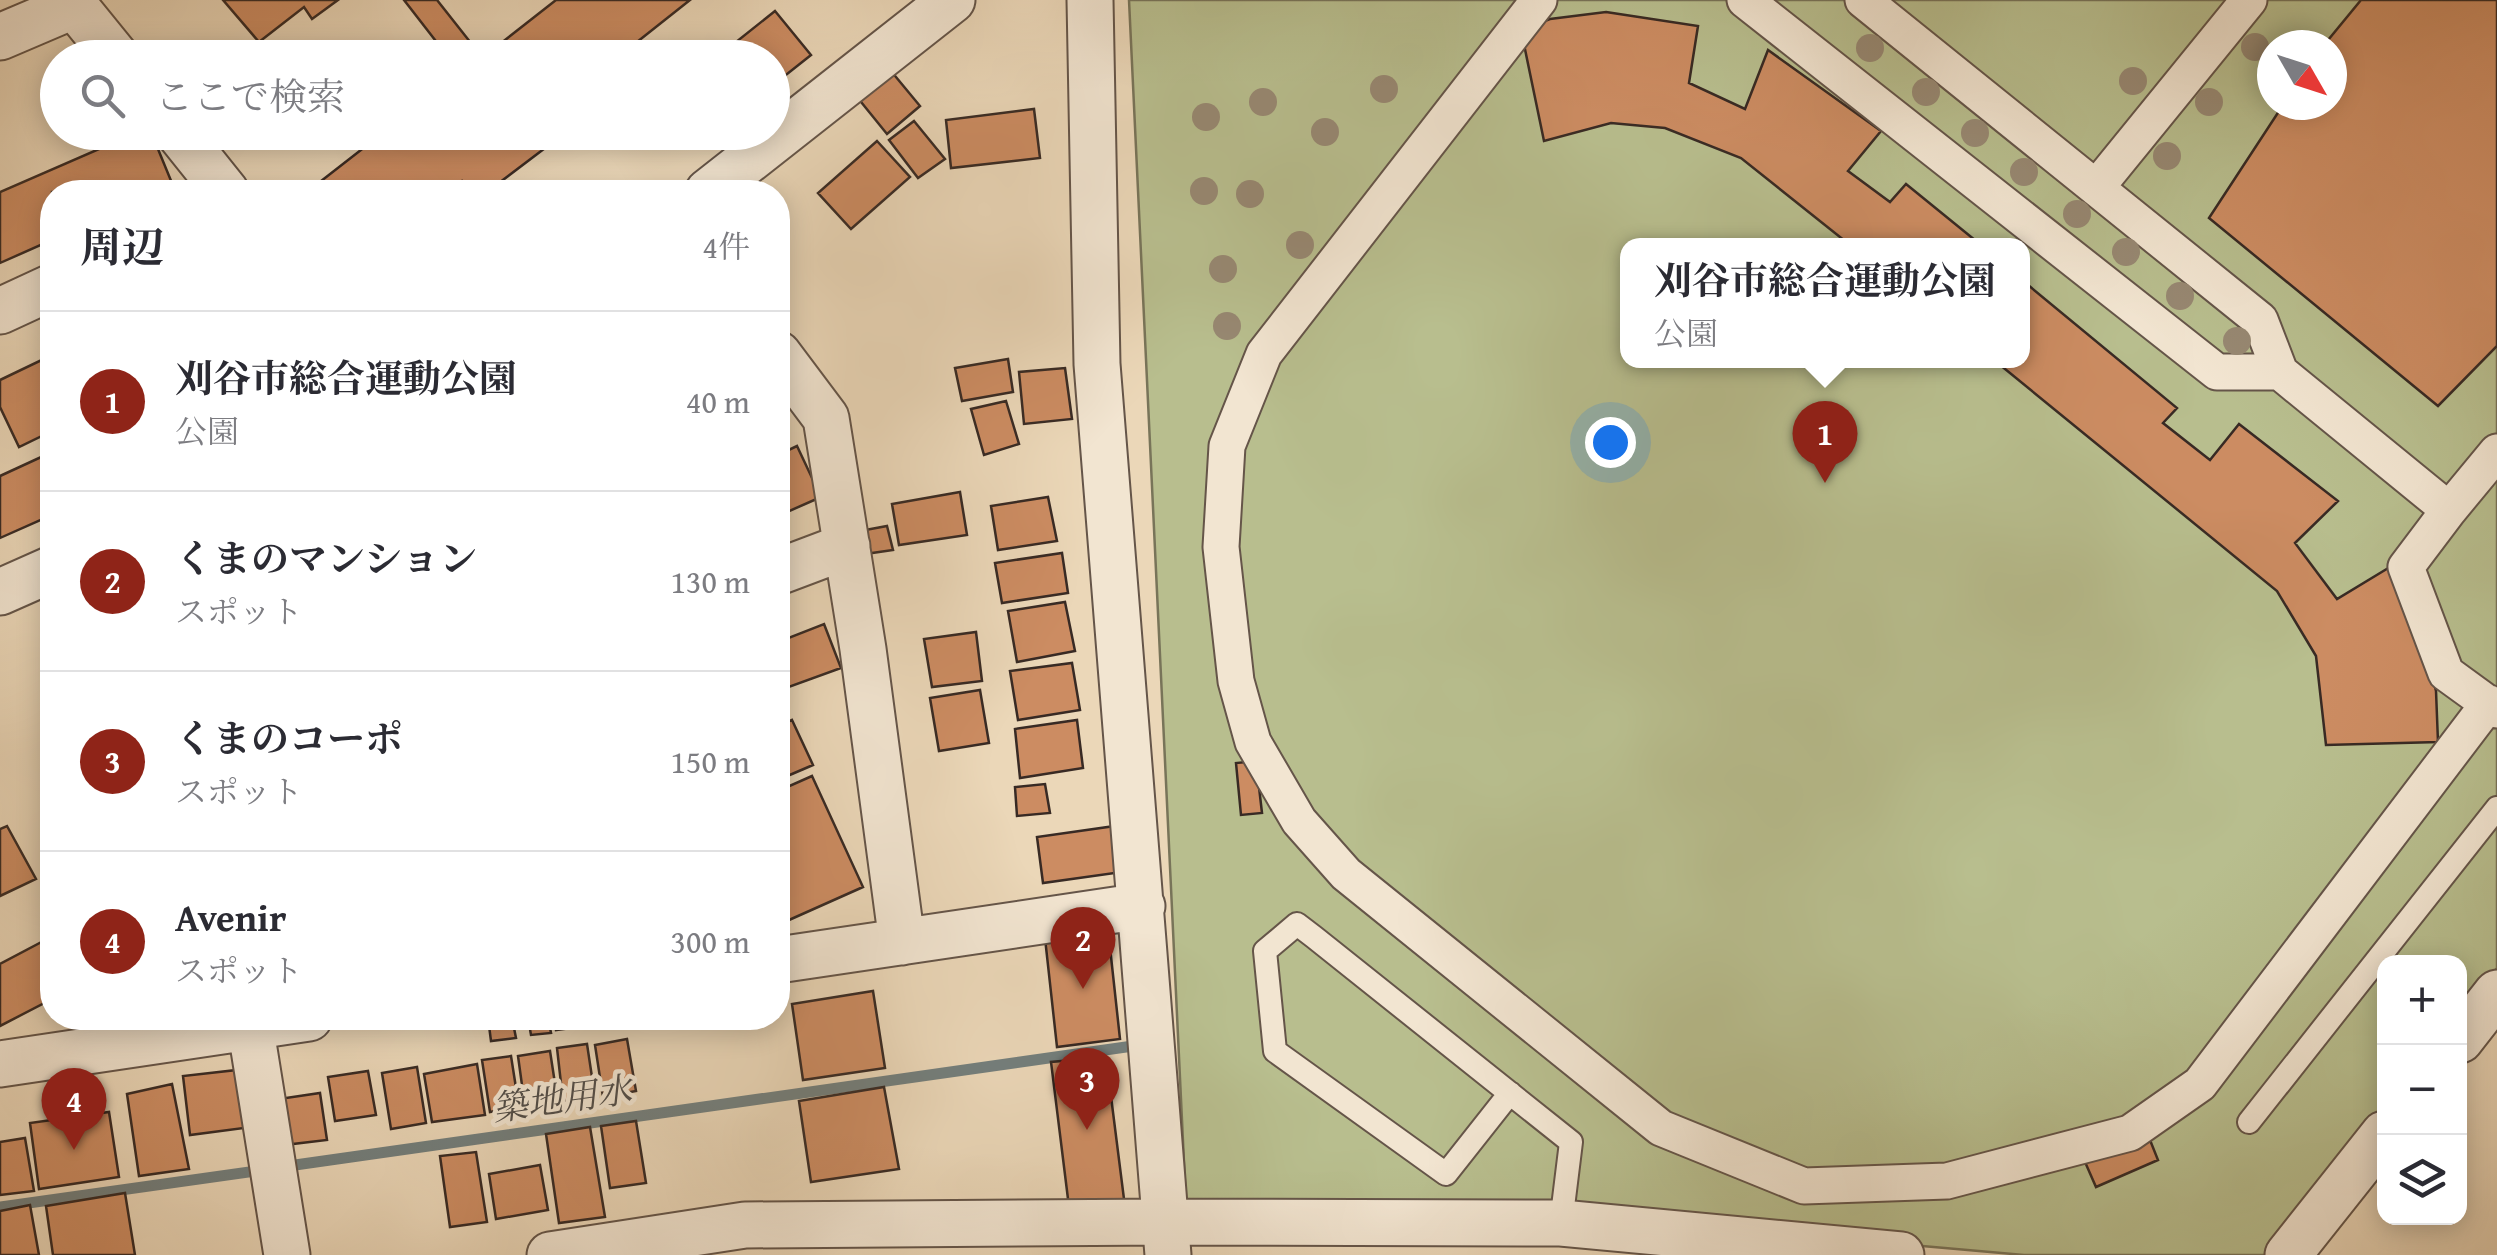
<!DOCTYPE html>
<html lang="ja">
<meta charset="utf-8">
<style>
body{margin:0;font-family:"Gentium Book Plus","Noto Serif JP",serif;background:#f2f2f3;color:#2b2b33}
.controls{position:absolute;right:30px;bottom:30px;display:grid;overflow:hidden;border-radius:20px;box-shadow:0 5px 25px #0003}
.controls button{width:90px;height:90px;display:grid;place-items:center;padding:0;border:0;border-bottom:2px solid #e1e1e2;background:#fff;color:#2b2b33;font:50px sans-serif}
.compass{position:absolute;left:2257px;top:30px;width:90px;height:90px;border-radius:50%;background:#fff;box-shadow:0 5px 25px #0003;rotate:129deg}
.you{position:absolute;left:1610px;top:442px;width:35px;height:35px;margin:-25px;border:8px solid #fff;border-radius:50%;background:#1a73e8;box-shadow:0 0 0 15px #1a73e833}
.badge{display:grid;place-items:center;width:65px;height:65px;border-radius:50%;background:#8f2418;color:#fff;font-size:32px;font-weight:700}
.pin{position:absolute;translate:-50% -82px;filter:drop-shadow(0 2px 5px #0008)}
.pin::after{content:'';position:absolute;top:52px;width:35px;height:30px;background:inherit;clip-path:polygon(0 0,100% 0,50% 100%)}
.popup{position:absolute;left:1620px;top:238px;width:410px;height:130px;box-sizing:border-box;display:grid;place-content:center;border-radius:20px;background:#fff;filter:drop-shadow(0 2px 8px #0005);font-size:32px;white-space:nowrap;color:#7c7c81}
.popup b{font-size:38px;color:#2b2b33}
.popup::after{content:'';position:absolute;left:50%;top:100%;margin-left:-20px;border:20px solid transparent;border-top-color:#fff}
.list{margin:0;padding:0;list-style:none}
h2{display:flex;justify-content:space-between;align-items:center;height:130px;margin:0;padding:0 40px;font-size:42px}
h2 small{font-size:32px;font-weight:400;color:#7c7c81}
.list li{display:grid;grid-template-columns:65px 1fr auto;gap:30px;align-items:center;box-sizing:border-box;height:180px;padding:0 40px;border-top:2px solid #e1e1e2}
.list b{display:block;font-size:38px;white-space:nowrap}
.list p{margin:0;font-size:32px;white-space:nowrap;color:#7c7c81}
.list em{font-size:32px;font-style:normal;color:#7c7c81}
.icon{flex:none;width:55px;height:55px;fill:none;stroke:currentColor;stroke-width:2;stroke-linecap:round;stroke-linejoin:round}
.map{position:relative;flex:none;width:2497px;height:1255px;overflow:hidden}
.search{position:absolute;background:#fff;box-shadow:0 5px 25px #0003;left:40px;top:40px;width:750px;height:110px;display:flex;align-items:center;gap:25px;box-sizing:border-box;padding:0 35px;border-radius:55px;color:#7c7c81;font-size:38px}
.panel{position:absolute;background:#fff;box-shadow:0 5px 25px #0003;left:40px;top:180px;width:750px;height:850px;border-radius:40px}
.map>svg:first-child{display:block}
</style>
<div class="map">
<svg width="2497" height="1255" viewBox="0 0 2497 1255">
<rect width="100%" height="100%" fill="#ebd7b8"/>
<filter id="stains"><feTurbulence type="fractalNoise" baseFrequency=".002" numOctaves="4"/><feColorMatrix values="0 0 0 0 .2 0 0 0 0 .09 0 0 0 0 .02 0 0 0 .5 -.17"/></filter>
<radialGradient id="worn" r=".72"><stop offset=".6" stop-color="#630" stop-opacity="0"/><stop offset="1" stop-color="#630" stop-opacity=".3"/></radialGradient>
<path fill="#b8be8e" stroke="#787459" stroke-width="2.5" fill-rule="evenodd" d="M1129,0H2497V968L2460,1016V962H2384V1112L2273,1255H2024L1536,1212L1186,1205ZM2272,45H2332V105H2272ZM1628,245H2022V360H1628Z"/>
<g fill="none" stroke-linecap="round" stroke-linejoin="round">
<path stroke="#737f7d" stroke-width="11" d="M281,1167L1133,1046
M0,1207L263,1170"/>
</g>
<path fill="#cc8c62" stroke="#382a24" stroke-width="2.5" d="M223,0H338L312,19L304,7L259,42Z
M404,0H437L482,57L449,58Z
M556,0H690L637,42L649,58H482Z
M2361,0H2497V346L2438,406L2209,218L2283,105H2332V45H2324Z
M775,11L811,55L772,86V58H716Z
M1606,12L1698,26L1689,83L1745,109L1768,50L1881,131L1848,171L1890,202L1906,184L1981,245H1850L1741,158L1665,128L1611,123L1544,141L1521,30L1550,19Z
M891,71L920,106L887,134L857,97Z
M1034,109L1040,158L951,168L946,120Z
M914,121L945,159L918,178L889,140Z
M138,132H151L174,188L164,192H52V240L0,263V192Z
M384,132H545L553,142L487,192H471L462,181L447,192H307Z
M877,141L910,177L851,229L818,193Z
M2022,280L2177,408L2163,423L2210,460L2239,424L2338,501L2295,543L2337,599L2390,567L2420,629L2436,691L2438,742L2326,745L2316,656L2277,591L1994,360H2022Z
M52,355V431L19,447L0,407V380Z
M1008,359L1013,392L962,401L955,368Z
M1065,368L1072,419L1024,424L1019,372Z
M1006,401L1019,444L984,455L971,409Z
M797,446L821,497L778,516V455Z
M52,452V515L0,538V476Z
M960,492L967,535L899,545L892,504Z
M1048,497L1057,541L998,550L991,506Z
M887,526L893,550L865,554L860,531Z
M1062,553L1068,593L1002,603L995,563Z
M1065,602L1075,651L1017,662L1008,611Z
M824,624L841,668L786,688L778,669V642Z
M976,632L982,681L932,687L924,639Z
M1072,663L1080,710L1018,720L1010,671Z
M980,690L989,743L939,751L930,698Z
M792,720L813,765L778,780V726Z
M1077,720L1083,768L1020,778L1015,729Z
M1256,761L1262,813L1241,815L1236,763Z
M812,776L863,887L789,920L778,896V791Z
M1045,784L1050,813L1017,816L1015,787Z
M7,826L36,879L0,896V829Z
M1115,826L1122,872L1043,883L1037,837Z
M1108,929L1120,1039L1057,1047L1045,938Z
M51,937L52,999L0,1026V964Z
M873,991L885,1068L803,1080L792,1004Z
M114,1018H165L125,1040Z
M488,1018H512L516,1038L491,1041Z
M528,1018H548L551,1033L531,1035Z
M554,1018H585L586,1026L556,1030Z
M603,1018H628V1022L605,1026Z
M627,1039L636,1091L603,1097L595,1045Z
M587,1044L595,1097L563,1101L557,1048Z
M550,1051L558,1103L525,1107L518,1056Z
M511,1056L519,1107L490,1112L482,1060Z
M1106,1057L1124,1199L1069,1207L1051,1062Z
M477,1064L485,1115L432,1122L424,1074Z
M417,1067L426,1123L391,1129L382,1073Z
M237,1070L244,1128L190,1135L183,1076Z
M368,1071L376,1115L335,1121L328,1077Z
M172,1084L189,1169L139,1176L127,1094Z
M884,1087L899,1169L811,1182L799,1101Z
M320,1093L327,1140L284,1145L279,1099Z
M109,1112L119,1177L39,1189L30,1123Z
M636,1121L646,1183L610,1188L601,1126Z
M590,1127L605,1217L559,1223L546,1134Z
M2148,1135L2158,1160L2096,1187L2085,1162Z
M25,1138L34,1191L0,1195V1142Z
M476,1152L487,1222L450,1227L440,1156Z
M540,1165L548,1210L496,1219L489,1174Z
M125,1193L135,1255H53L46,1206Z
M30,1205L39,1255H0V1211Z"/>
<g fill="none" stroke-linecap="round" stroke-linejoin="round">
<defs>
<path id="service" d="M1510,1093L1446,1174L1275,1051L1265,951L1297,924L1314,937L1571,1142L1561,1223
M2249,1122L2497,808"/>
<path id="pedestrian" d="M1539,0L1264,354L1227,446L1221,547L1236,681L1253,742L1299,821L1346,874L1661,1128L1804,1186L1947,1181L2130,1133L2200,1084L2489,703
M1745,0L2217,372H2280
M1863,0L2260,320L2280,372L2449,510L2406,567L2446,673L2497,710
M2096,188L2249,0
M2449,510L2497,452"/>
<path id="minor" d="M70,0L117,58
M1090,0L1097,364L1168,1255
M0,37L75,5
M178,132L226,192
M708,192L952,0
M0,311L52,287
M778,354L826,418L863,649L902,942
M778,572L847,546
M0,592L52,569
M778,960L1142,906
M249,1018L287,1255
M2460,1040L2497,993
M0,1064L309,1018
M550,1255L745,1225L1169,1222L1561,1223L1901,1255
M2288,1255L2384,1134"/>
</defs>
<use href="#service" stroke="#655549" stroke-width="26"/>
<use href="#pedestrian" stroke="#655549" stroke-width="39"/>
<use href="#minor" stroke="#655549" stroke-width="49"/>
<use href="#service" stroke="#f2e5d1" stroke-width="22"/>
<use href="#pedestrian" stroke="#f2e5d1" stroke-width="35"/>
<use href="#minor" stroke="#f2e5d1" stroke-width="45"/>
</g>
<g fill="#978872">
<circle cx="2255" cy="47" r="14"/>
<circle cx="1870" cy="48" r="14"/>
<circle cx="2133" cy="81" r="14"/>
<circle cx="1384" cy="89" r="14"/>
<circle cx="1926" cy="92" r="14"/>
<circle cx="1263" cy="102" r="14"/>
<circle cx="2209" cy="102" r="14"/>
<circle cx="1206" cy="117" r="14"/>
<circle cx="1325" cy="132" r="14"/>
<circle cx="1975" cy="133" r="14"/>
<circle cx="2167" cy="156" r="14"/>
<circle cx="2024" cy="172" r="14"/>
<circle cx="1204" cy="191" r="14"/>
<circle cx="1250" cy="194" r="14"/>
<circle cx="2077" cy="214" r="14"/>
<circle cx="1300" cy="245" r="14"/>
<circle cx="2126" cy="252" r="14"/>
<circle cx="1223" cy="269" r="14"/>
<circle cx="2180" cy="296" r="14"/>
<circle cx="1227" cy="326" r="14"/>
<circle cx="2237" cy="341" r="14"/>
</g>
<g text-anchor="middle" stroke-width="9" stroke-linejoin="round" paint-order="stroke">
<g font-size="35" font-style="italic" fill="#514d49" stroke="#f2e5d1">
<text transform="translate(562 1099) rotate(-8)" y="12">築地用水</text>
</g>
</g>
<rect width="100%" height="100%" filter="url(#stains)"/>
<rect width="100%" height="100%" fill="url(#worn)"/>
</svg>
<div class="controls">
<button>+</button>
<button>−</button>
<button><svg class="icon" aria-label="layers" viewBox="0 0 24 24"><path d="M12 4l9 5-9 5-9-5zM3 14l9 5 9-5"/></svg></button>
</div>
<svg class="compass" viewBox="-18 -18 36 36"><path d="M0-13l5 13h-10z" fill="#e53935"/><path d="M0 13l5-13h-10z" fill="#7c7c81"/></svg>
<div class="you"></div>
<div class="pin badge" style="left:1825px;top:483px">1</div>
<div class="popup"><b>刈谷市総合運動公園</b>公園</div>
<div class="pin badge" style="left:1083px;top:989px">2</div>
<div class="pin badge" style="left:1087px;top:1130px">3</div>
<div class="pin badge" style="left:74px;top:1150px">4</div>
<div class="search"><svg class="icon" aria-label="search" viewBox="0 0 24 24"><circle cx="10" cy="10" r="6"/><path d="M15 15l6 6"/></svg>ここで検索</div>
<section class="panel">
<h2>周辺<small>4件</small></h2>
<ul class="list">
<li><span class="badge">1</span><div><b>刈谷市総合運動公園</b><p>公園</p></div><em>40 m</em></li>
<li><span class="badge">2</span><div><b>くまのマンション</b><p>スポット</p></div><em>130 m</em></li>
<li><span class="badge">3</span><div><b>くまのコーポ</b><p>スポット</p></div><em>150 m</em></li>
<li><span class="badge">4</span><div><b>Avenir</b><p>スポット</p></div><em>300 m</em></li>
</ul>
</section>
</div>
